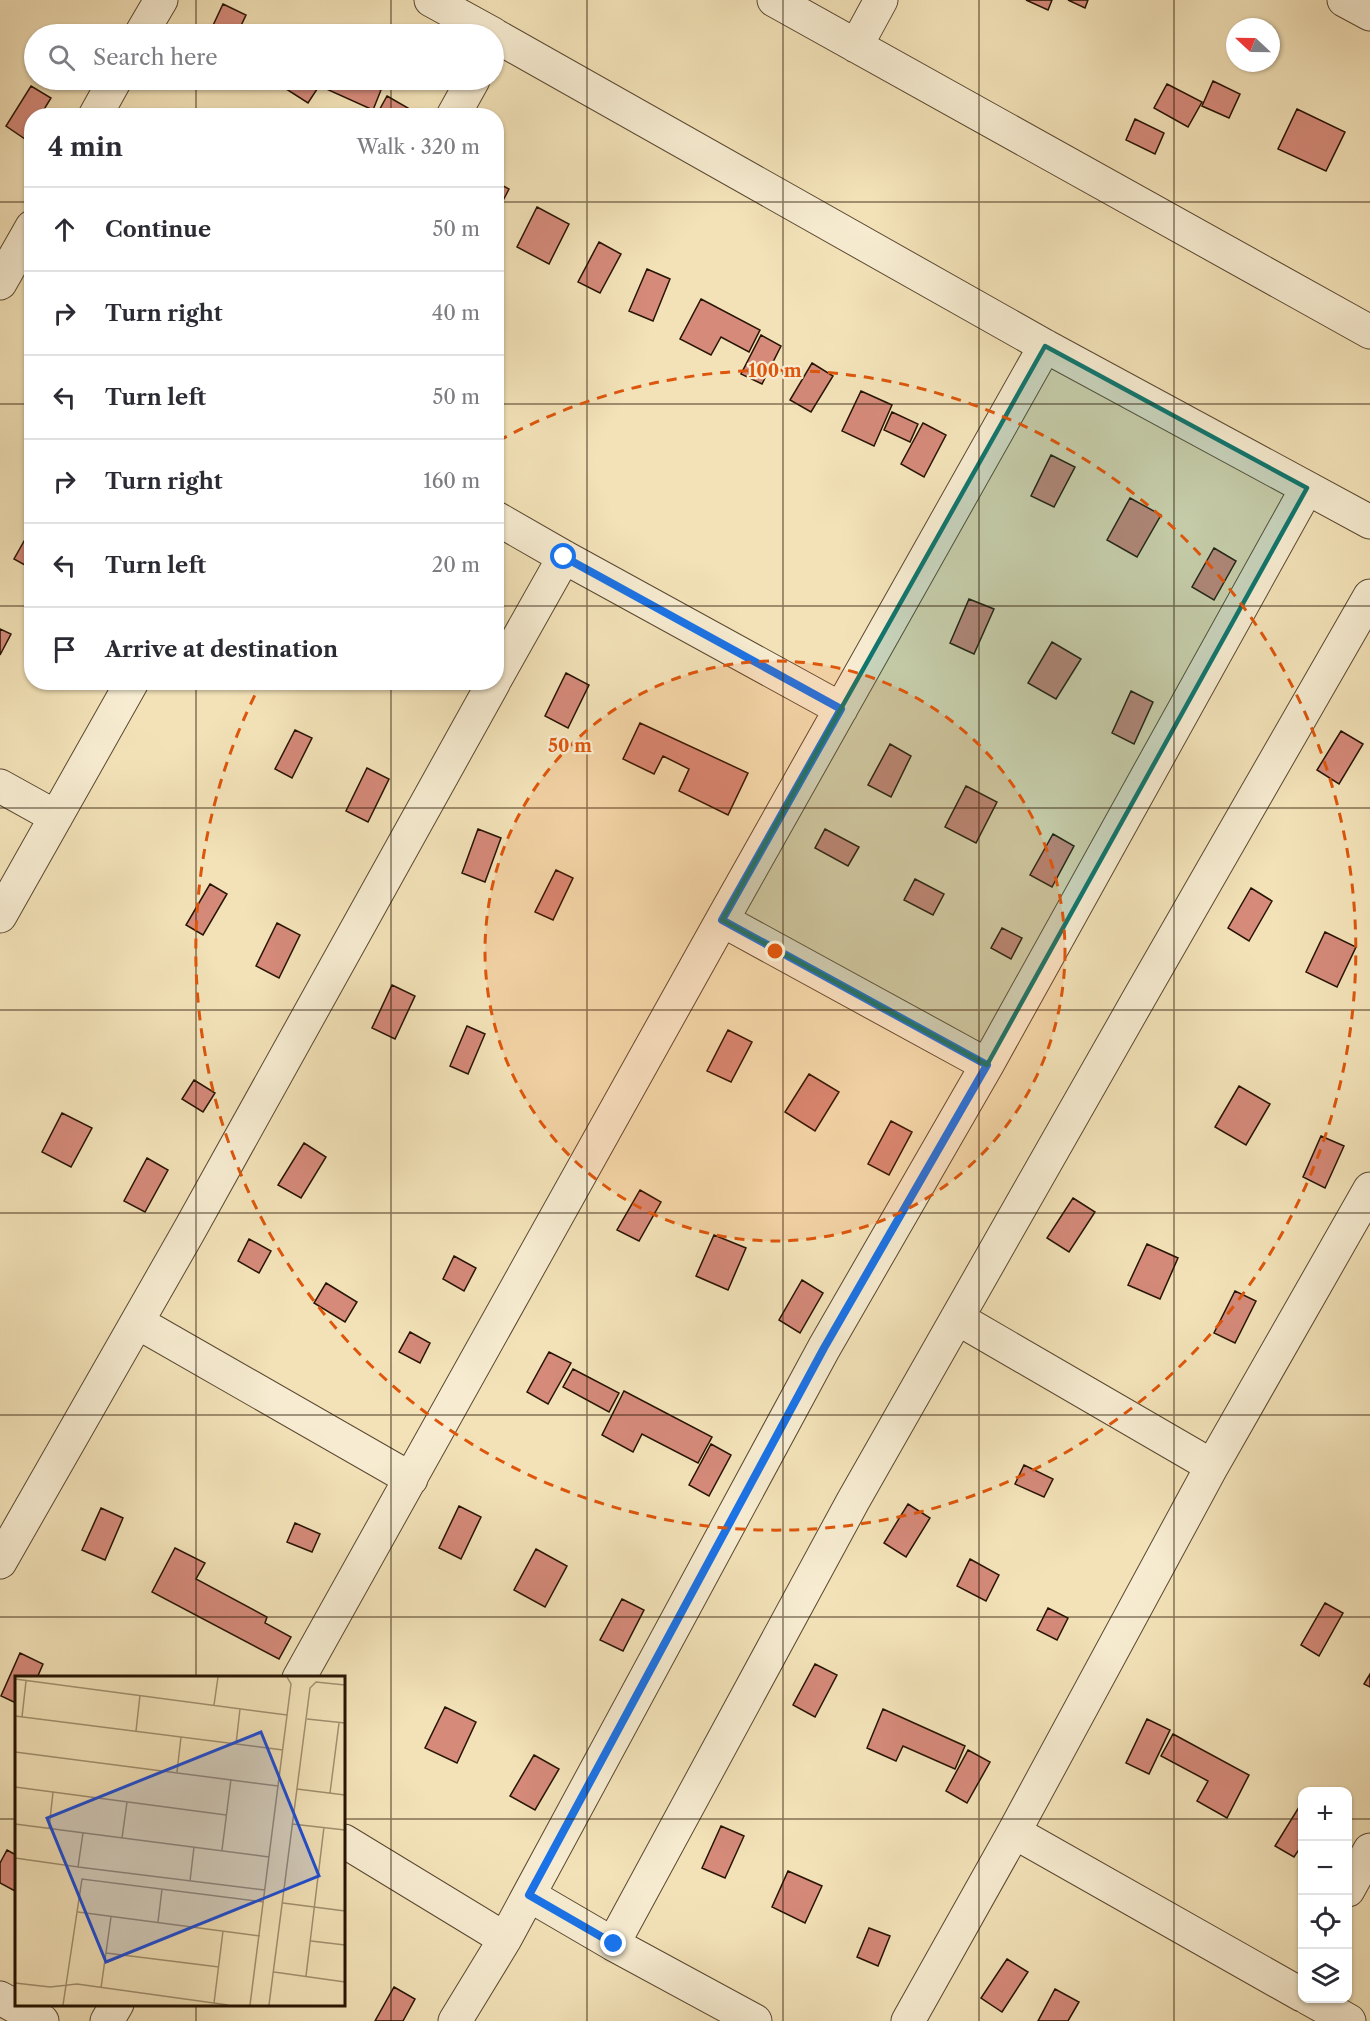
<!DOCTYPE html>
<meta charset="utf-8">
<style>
body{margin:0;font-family:"Libre Caslon Text",serif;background:#f7f7f7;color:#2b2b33}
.controls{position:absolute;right:18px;bottom:18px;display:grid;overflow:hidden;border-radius:12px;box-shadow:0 2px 4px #0004}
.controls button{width:54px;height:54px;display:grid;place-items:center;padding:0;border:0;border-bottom:2px solid #e1e1e2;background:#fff;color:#2b2b33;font:30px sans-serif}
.compass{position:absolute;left:1226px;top:18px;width:54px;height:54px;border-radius:50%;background:#fff;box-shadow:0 2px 4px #0004;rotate:292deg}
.stop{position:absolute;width:18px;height:18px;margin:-14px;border:4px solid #1a73e8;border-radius:50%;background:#fff}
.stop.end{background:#1a73e8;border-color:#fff;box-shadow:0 2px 6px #0008}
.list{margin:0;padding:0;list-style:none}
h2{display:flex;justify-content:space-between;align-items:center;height:78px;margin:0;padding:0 24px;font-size:26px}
h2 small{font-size:20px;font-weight:400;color:#7c7c81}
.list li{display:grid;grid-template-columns:39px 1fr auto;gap:18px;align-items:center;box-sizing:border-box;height:84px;padding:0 24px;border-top:2px solid #e1e1e2}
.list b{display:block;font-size:22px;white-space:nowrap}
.list em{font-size:20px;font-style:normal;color:#7c7c81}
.icon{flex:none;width:33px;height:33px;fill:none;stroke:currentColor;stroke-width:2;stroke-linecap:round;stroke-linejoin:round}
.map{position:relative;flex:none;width:1370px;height:2021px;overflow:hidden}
.search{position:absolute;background:#fff;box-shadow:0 2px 4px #0004;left:24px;top:24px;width:480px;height:66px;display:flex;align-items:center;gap:15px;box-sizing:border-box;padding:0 21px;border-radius:33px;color:#7c7c81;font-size:22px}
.panel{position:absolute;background:#fff;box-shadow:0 2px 4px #0004;left:24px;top:108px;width:480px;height:582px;border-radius:24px}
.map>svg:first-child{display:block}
</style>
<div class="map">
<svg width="1370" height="2021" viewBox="0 0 1370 2021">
<rect width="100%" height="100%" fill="#f3e2b8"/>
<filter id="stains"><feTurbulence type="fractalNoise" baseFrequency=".00333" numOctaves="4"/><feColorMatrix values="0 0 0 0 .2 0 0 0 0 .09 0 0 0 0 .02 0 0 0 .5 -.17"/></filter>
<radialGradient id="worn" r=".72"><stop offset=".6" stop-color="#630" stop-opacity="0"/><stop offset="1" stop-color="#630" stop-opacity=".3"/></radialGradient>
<path fill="#d58a7a" stroke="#271403" stroke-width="1.5" d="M1026,0H1052L1048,10Z
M1068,0H1088L1085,8Z
M223,4L246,15L237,34H209Z
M284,80H323L308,103L280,85Z
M328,80H357L381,90L373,110L324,88Z
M1213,81L1240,94L1229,118L1202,106Z
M1167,84L1202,102L1188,127L1154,108Z
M31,86L51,98L40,116H32V129L25,139L6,126Z
M387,96L408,108L404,116H376Z
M1297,109L1345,132L1326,171L1278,149Z
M1135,119L1164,133L1155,154L1126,140Z
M496,182L509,189L496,214Z
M537,207L569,224L549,264L517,247Z
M599,242L621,254L600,293L578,282Z
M647,269L670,279L653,321L629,311Z
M701,299L760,330L749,352L721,337L711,355L680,339Z
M761,335L781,346L762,384L741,374Z
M812,363L833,376L811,412L790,400Z
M861,391L892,405L874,446L842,431Z
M892,412L918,424L910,442L884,430Z
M923,423L946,435L924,477L901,464Z
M1051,455L1075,467L1054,507L1031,496Z
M1130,498L1161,515L1137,557L1107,540Z
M32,527V569L14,559Z
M1214,548L1236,561L1214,600L1192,587Z
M969,599L994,609L974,654L950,643Z
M0,629L11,634L0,655Z
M1052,642L1081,659L1056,699L1028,683Z
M566,673L589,685L568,728L545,716Z
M1131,691L1153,702L1134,744L1112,733Z
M640,723L748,773L728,815L679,791L689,769L663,756L654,774L623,759Z
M295,730L312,738L292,778L275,769Z
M1341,731L1363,744L1339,784L1317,770Z
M890,744L911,756L891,797L868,785Z
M367,768L389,779L368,822L346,811Z
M966,786L997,802L976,843L945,827Z
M478,829L501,838L485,882L462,873Z
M825,829L859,847L848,866L815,848Z
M1053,834L1074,846L1052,887L1030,875Z
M556,870L573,878L553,920L535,912Z
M915,879L944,894L933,915L904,900Z
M210,884L227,894L203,935L186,925Z
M1251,888L1272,901L1249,941L1228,928Z
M277,923L300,935L279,978L256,966Z
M1002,928L1022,938L1011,959L991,948Z
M1325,932L1356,947L1337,987L1306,972Z
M392,985L415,996L395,1039L372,1028Z
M467,1026L485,1034L468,1074L450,1066Z
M728,1030L752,1042L731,1082L707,1071Z
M809,1074L839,1092L815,1131L785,1112Z
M194,1080L215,1093L203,1112L182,1099Z
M1239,1086L1270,1104L1246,1145L1215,1127Z
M62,1113L92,1128L71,1167L42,1152Z
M891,1121L912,1132L889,1175L868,1164Z
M1321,1136L1344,1146L1325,1188L1303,1177Z
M304,1143L326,1157L301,1198L278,1185Z
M147,1158L168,1170L145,1212L124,1201Z
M640,1190L661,1202L639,1241L617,1230Z
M1073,1198L1095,1212L1069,1252L1047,1238Z
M714,1235L746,1248L728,1290L696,1276Z
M249,1239L271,1251L259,1273L238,1261Z
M1147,1244L1178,1258L1160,1299L1128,1285Z
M454,1256L476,1268L464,1291L443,1279Z
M802,1280L823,1293L800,1333L779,1320Z
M326,1283L357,1302L345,1322L314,1303Z
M1235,1291L1256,1301L1235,1343L1214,1333Z
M410,1332L430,1343L420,1363L399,1352Z
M549,1352L571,1363L548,1404L527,1392Z
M573,1369L619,1393L609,1412L563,1387Z
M624,1391L712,1437L698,1463L642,1434L633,1452L602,1435Z
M711,1444L731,1455L709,1496L689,1485Z
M1024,1465L1053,1479L1044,1497L1015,1484Z
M908,1504L930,1518L906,1557L884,1543Z
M459,1506L481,1517L461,1559L439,1548Z
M101,1508L123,1518L105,1560L82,1550Z
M295,1523L320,1534L312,1552L287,1542Z
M175,1548L205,1563L196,1579L267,1617L265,1623L291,1637L279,1659L152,1592Z
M536,1549L567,1566L545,1607L514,1590Z
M970,1559L999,1575L986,1601L957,1586Z
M622,1599L644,1610L623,1651L600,1640Z
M1325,1603L1343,1613L1319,1656L1301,1645Z
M1048,1608L1068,1618L1057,1640L1037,1630Z
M20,1653L43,1664L37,1678H16V1703L1,1696Z
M815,1664L837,1675L815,1717L793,1705Z
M1370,1674V1687L1364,1684Z
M445,1707L476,1722L457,1763L425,1748Z
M883,1709L965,1746L955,1769L903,1746L896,1761L867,1748Z
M1147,1719L1170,1730L1149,1774L1126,1763Z
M1173,1734L1249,1775L1227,1818L1197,1801L1208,1781L1161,1756Z
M968,1750L990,1762L967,1803L946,1791Z
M534,1755L559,1769L535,1810L510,1796Z
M1299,1807L1302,1809V1845L1294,1857L1275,1846Z
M721,1826L744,1836L725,1878L702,1868Z
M7,1850L16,1855L15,1891L0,1883V1863Z
M788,1871L822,1886L805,1923L772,1907Z
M869,1928L890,1936L878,1966L857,1957Z
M1007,1959L1028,1972L1002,2012L981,1998Z
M394,1987L415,1999L403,2021H375Z
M1055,1989L1079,2002L1068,2021H1038Z"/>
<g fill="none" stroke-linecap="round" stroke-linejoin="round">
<defs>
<path id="minor" d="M431,0L493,34
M774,0L1370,332
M1344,0L1370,14
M141,34L161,0
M494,35L1045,346L1370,522
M856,46L881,0
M95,116L115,80
M453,116L473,80
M0,283L32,227
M496,518L564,557L841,709
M496,678L564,557
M0,786L56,817
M0,916L132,682
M722,920L987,1065
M957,1318L1212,1466
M137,1322L411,1479
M0,1562L189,1231L494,682
M299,1678L722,920L1045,346
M1014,1832L1302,1995
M344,1841L505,1939L455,2021
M1348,1890L1370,1850
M529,1895L613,1944
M505,1939L824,1348L987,1065L1307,488
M0,1998L42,2021
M1308,1998L1349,2021
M107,2021L117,2004
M755,2021L613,1944L853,1501L1142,993L1370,596
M908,2021L1014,1832L1212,1466L1370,1189"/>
</defs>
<use href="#minor" stroke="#5a4830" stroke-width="35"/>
<use href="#minor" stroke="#f7ecd1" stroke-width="33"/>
</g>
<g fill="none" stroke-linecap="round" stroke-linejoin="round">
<path stroke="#1a73e8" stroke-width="8" d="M564,557L841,709L722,920L987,1065L824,1348L529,1895L614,1944"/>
</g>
<path fill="#0f766e" fill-opacity="0.2" stroke="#0f766e" stroke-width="4.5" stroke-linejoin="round" d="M1045,346L1307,488L987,1065L722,920Z"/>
<path fill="none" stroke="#271403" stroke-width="1.5" stroke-opacity="0.55" d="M196,0V34M391,0V34M587,0V2021M783,0V2021M979,0V2021M1174,0V2021M196,80V116M391,80V116M0,202H32M496,202H1370M0,404H32M496,404H1370M0,606H32M496,606H1370M196,682V1678M391,682V2021M0,808H1370M0,1010H1370M0,1213H1370M0,1415H1370M0,1617H1370M0,1819H16M344,1819H1302M1348,1819H1370M196,2004V2021"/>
<circle cx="775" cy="951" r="290" fill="#de560c" fill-opacity=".12"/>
<g fill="none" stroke="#de560c" stroke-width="3" stroke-dasharray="10 8">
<circle cx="775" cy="951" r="290"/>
<path d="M498 441A580 580 0 1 1 261 683"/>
</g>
<g transform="translate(15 1676)">
<rect width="330" height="330" fill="#f3e2b8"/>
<path fill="none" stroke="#a19070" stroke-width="1.5" d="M0,3L272,39M199,29L203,1M0,40L268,74M7,41L11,5M292,43L330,47M121,55L125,19M221,68L225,33M0,76L263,110M162,96L166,61M0,111L211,139M282,113L330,119M315,117L324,47M0,148L254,181M277,148L330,154M34,153L38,116M107,162L112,126M207,174L216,103M0,182L63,191L68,157M63,191L250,214M175,205L179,171M268,227L330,235M63,236L245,260M143,246L147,213M296,265L330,269M91,277L204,291M259,296L330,306M291,300L309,151M0,307L35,311L62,308L213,329M86,312L96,241M199,327L208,255M48,329L67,203L249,226M235,329L276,8L272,1M254,329L295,12L301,6L330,9"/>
<path fill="#1d4ed8" fill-opacity="0.15" stroke="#1d4ed8" stroke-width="3" d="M246,56L304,200L91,286L32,142Z"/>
<rect width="330" height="330" fill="none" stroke="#271403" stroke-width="3"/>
</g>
<circle cx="775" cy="951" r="9" fill="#de560c" stroke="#f7ecd1" stroke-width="3"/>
<g font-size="18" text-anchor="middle" font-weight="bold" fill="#de560c" stroke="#f7ecd1" stroke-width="4.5" stroke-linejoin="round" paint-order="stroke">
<text x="775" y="377">100 m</text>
<text x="570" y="752">50 m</text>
</g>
<rect width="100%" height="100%" filter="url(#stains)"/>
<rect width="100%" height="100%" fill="url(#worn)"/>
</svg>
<div class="controls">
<button>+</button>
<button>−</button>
<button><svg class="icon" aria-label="locate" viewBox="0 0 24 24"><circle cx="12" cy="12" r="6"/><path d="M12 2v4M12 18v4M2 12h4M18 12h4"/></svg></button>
<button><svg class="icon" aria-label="layers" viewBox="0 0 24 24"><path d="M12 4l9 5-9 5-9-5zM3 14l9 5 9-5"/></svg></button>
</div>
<svg class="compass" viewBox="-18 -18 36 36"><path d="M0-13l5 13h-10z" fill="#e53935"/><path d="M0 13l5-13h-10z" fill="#7c7c81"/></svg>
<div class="stop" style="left:564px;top:557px"></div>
<div class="stop end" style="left:614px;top:1944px"></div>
<div class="search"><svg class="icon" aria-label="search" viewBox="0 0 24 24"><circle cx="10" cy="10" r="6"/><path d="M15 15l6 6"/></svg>Search here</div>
<section class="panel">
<h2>4 min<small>Walk · 320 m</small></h2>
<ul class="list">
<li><svg class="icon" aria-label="ahead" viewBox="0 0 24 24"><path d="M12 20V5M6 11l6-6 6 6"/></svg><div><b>Continue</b></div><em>50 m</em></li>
<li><svg class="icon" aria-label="right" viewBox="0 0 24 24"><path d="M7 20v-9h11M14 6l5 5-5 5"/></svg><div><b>Turn right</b></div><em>40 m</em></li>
<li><svg class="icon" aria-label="left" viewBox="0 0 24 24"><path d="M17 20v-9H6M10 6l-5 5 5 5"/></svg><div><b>Turn left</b></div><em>50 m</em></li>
<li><svg class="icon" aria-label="right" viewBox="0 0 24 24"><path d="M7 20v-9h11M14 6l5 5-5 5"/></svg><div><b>Turn right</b></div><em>160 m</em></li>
<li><svg class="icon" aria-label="left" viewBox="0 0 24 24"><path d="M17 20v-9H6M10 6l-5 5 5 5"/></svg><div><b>Turn left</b></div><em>20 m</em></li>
<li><svg class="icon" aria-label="arrive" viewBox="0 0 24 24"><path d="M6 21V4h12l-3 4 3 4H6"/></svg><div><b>Arrive at destination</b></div></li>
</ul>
</section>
</div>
